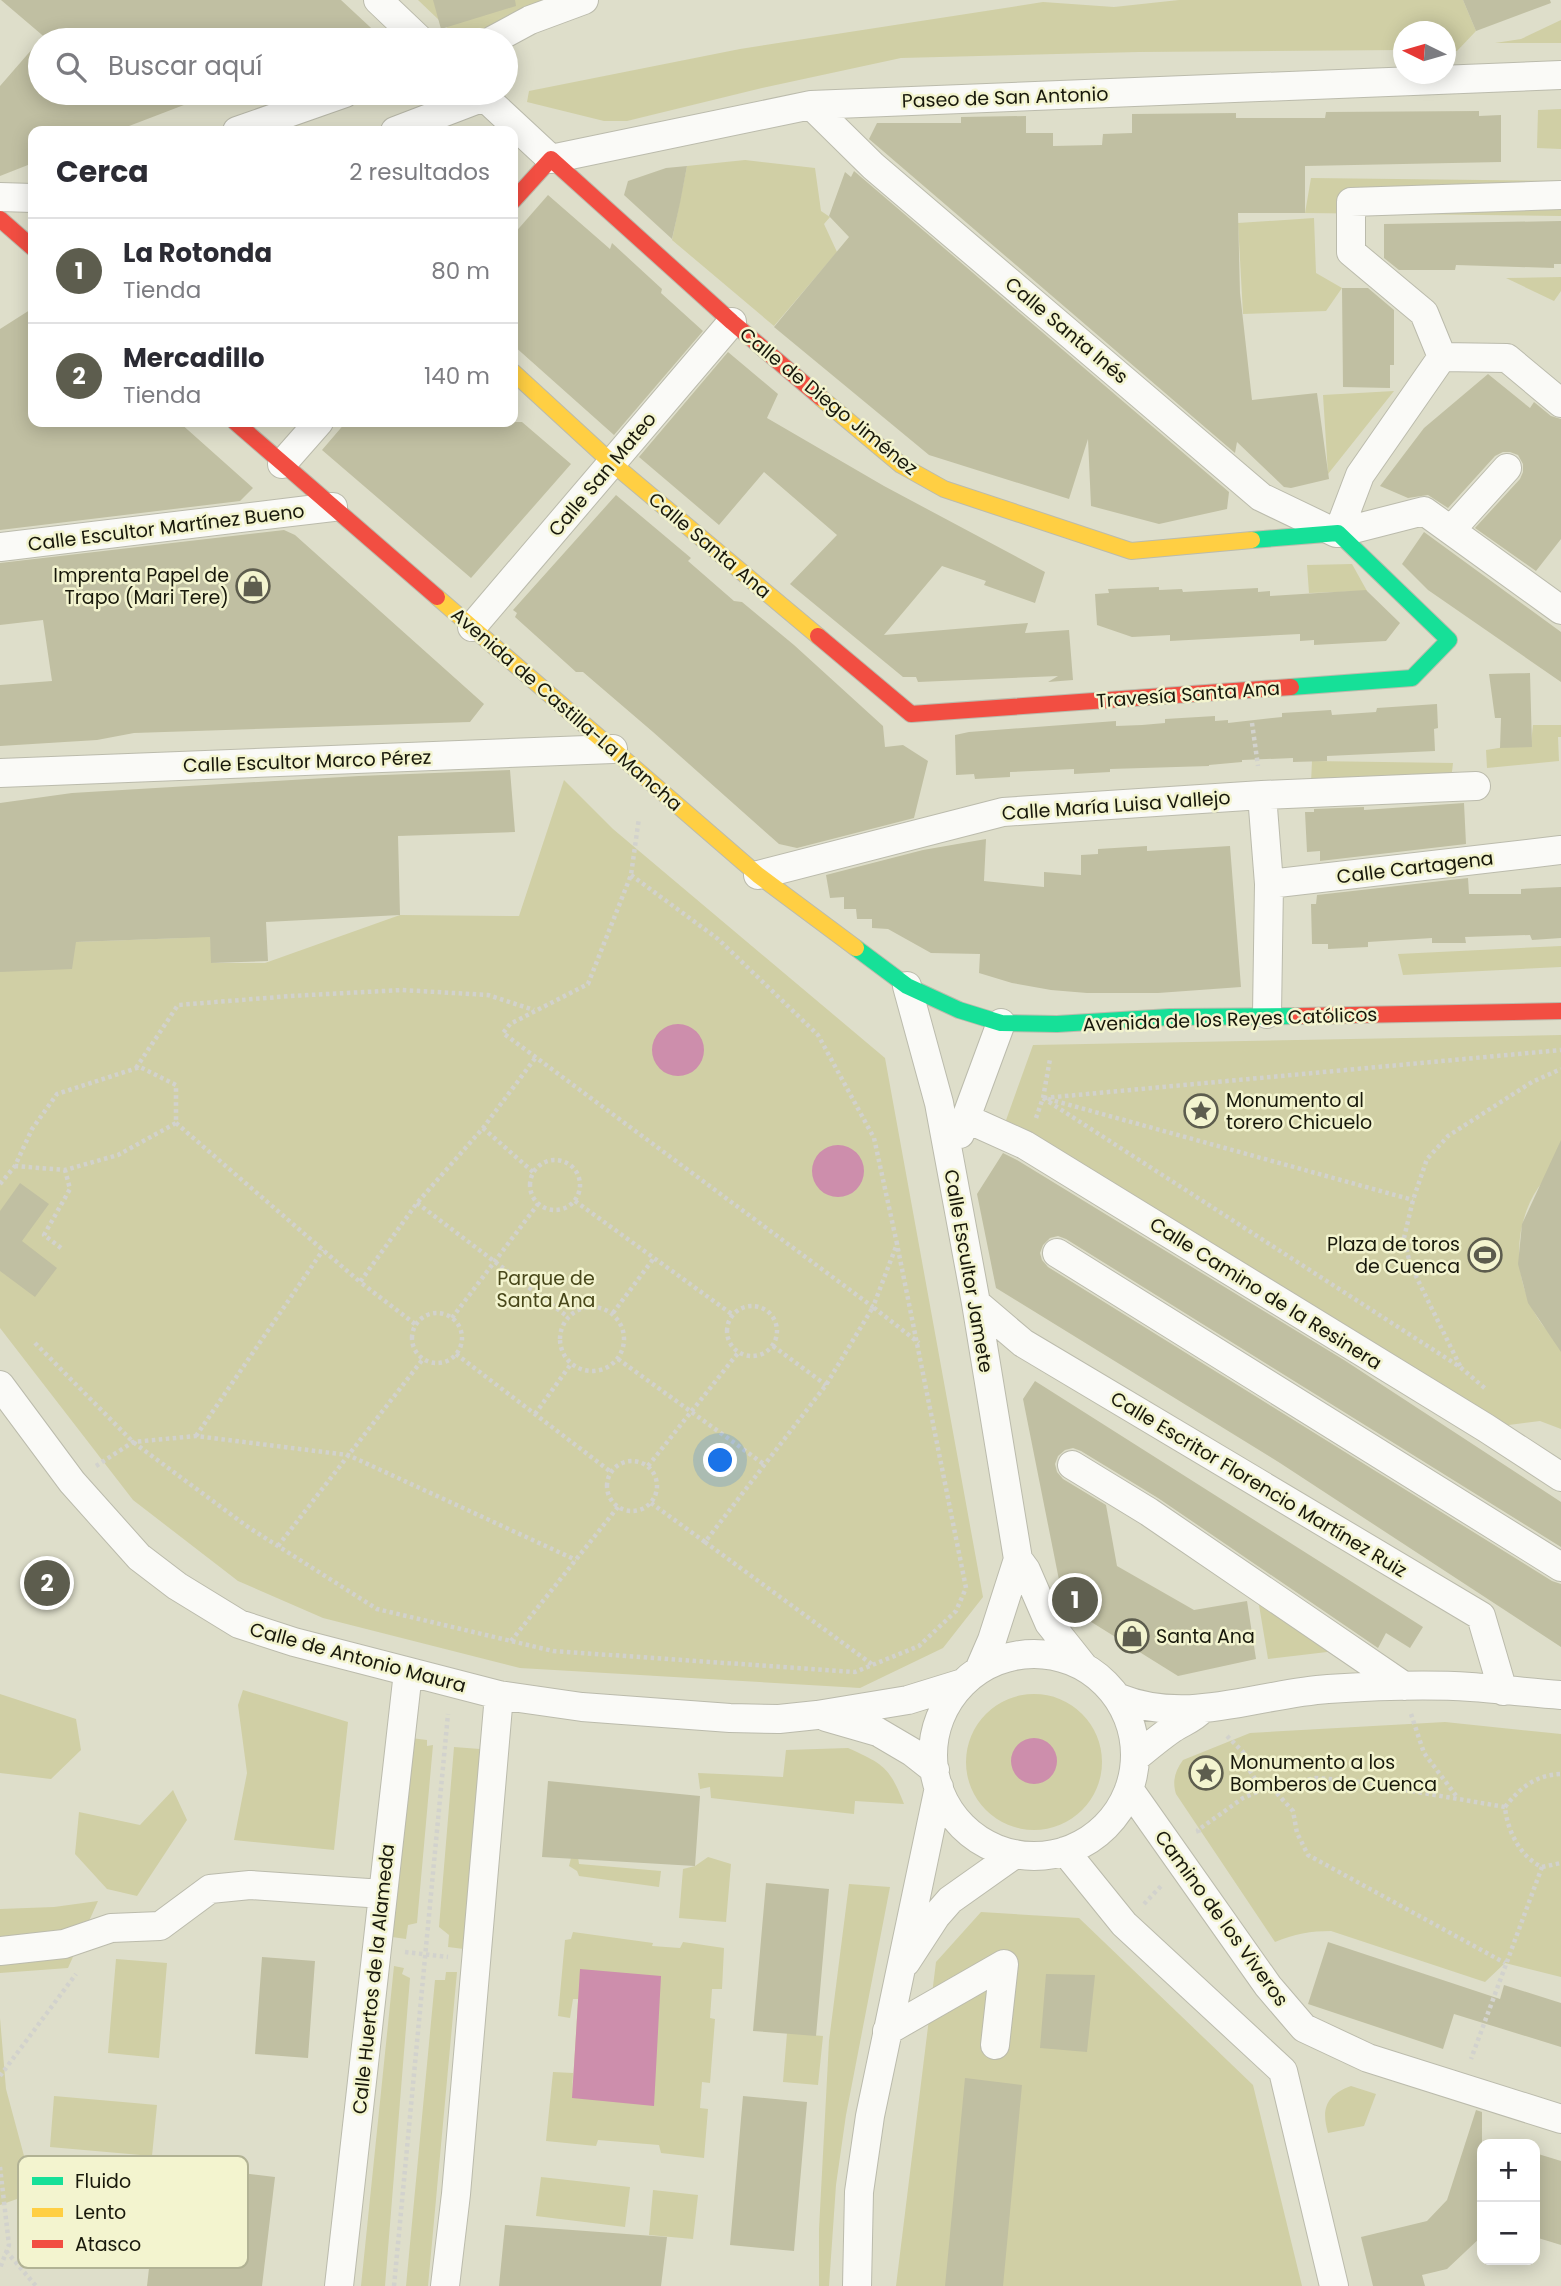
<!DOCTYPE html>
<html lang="es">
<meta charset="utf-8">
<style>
body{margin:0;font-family:Poppins,sans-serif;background:#f2f2f3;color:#2b2b33}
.controls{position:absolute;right:21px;bottom:21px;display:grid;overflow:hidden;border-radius:14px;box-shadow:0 4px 18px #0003}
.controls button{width:63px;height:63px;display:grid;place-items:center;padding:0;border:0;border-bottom:2px solid #e1e1e2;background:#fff;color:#2b2b33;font:35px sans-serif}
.compass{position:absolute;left:1393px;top:21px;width:63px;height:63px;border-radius:50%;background:#fff;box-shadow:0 4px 18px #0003;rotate:275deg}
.you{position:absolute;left:721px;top:1461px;width:24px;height:24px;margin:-18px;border:5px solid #fff;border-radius:50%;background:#1a73e8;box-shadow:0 0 0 10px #1a73e833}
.badge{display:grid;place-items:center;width:46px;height:46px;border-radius:50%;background:#5d5d4e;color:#fff;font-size:23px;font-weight:700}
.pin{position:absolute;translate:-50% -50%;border:4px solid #fff;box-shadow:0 2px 7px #0006}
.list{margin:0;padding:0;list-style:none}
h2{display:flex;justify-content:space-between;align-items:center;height:91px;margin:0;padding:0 28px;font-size:30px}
h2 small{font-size:23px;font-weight:400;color:#7c7c81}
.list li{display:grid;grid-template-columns:46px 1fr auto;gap:21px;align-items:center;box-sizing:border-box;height:105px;padding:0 28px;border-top:2px solid #e1e1e2}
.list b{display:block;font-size:26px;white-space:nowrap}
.list p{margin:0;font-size:23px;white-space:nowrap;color:#7c7c81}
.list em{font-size:23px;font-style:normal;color:#7c7c81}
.icon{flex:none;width:38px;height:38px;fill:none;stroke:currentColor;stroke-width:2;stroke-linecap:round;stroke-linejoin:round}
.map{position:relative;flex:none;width:1561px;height:2286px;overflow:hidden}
.search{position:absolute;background:#fff;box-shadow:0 4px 18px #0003;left:28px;top:28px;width:490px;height:77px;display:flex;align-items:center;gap:18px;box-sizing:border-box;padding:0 24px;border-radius:38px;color:#7c7c81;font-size:26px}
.panel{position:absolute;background:#fff;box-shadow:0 4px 18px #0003;left:28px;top:126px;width:490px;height:301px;border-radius:14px}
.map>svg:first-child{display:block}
</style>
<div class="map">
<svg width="1561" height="2286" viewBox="0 0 1561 2286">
<rect width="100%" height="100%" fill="#dedeca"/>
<path fill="#d0cfa5" d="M418,0H564L468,40H460Z
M1179,0H1463L1476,31L1457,51H1446V32H1404L1403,50L1139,52L901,58L762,88L627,121H604L527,102L529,91L740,49L1043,2L1114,7Z
M1561,20V43H1495L1521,39Z
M1561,109V149L1537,148L1538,110Z
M745,160L815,168L821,211L830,217L824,224L837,252L774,326L672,240L687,166Z
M1311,178L1561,181V216L1305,213Z
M1314,218L1316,273L1342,288L1326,311L1243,314L1238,223Z
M1561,277V291L1554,301L1506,278Z
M1394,391L1328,474L1323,395Z
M1352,564L1367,591L1309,593L1307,565Z
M1533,725H1561V737H1558L1559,761L1487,768L1486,750L1531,743Z
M1312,761L1453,763L1451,780L1311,783Z
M564,780L613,829L885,1058L983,1597L943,1648L860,1688L520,1668L323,1618L238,1581L133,1500L0,1328V972L76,942L182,938L209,919L212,963H265L400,915L519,916Z
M1561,946V967L1403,975L1398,954Z
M1561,1035V1164C1554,1172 1544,1179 1538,1188C1506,1236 1515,1307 1561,1344V1429L1540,1421L1486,1428L1005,1123L1033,1045Z
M1257,1593L1344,1650L1268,1659Z
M243,1690L348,1722L334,1850L234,1840L247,1773L238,1705Z
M0,1694L76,1719L81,1750L51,1779L0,1773Z
M966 1762a68 68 0 1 1 136 0a68 68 0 1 1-136 0Z
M1445,1722L1561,1734V1977L1505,1963L1485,1982L1331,1931C1311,1931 1294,1934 1275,1942L1176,1794C1172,1781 1175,1771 1183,1760L1250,1733Z
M411,1738L427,1740V1746L433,1745L417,1923L408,1925L406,1939L392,1937Z
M454,1747L480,1749L464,1949L448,1947L449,1935L439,1927Z
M848,1748C884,1764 890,1768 904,1804L855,1801L854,1814L711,1798L710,1787L700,1789L698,1773L783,1777L786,1750Z
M173,1790L187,1820L137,1896L107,1889L75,1854L79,1812L140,1825Z
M578,1857L579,1864L661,1871L659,1887L579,1876L577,1871L569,1866L571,1858Z
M708,1857L731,1864L726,1922L679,1918L683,1869L695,1866Z
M849,1884L890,1887L846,2115L836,2185L829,2286H819V2229L829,2041Z
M98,1901L68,1968L0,1973V1909L54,1907Z
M981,1912L1079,1918L1253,2085L1302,2286H896L936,1962Z
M573,1932L653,1943L652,1946L680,1948L683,1942L724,1948L722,1989H712L710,2018L715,2019L710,2083L702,2082L700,2108L708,2109L704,2158L661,2153L659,2145L598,2140L596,2146L546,2141L553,2072L573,2073L572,2098L580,1969L578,1999H573L570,2018L558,2016L565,1940L571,1939Z
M116,1959L167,1963L159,2058L108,2053Z
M394,1966L404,1968L402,1974L410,1978L385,2286H361Z
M446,1972H457L428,2286H406L435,1980H445Z
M0,2018L6,2089L34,2193L0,2205Z
M787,2033L823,2036L818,2085L783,2082Z
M1351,2086L1376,2094L1364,2126L1328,2133C1321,2109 1326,2095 1351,2086Z
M54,2096L157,2105L152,2156L50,2147Z
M541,2177L630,2187L625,2227L536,2216Z
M653,2190L698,2195L693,2239L649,2235Z"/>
<path fill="#cd8eac" d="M652 1050a26 26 0 1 1 52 0a26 26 0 1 1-52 0Z
M812 1171a26 26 0 1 1 52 0a26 26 0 1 1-52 0Z
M1011 1761a23 23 0 1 1 46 0a23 23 0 1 1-46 0Z
M580,1969L661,1976L654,2106L572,2098Z"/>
<path fill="#c0bfa2" d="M1,0H341L384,40H48Z
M433,0H515L516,6L441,29Z
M1463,0H1550L1551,3L1476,31Z
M40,40V93H210V95L116,131H33V163L0,176V86Z
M1479,111V116L1501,115V162L1305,166V213H1238L1240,293L1252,400L1317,393L1329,479L1291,488L1284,487L1237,442L1235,453L869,139L877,123H961V117L1026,116V133H1053V146L1102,145L1103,134L1132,133V114L1236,113V118H1325L1326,112Z
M687,166L680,203L672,239L624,195L628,181L666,168Z
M854,171L1229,492L1227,509L1159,524L1091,506L1088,439L1069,499L929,455L774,327L849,237L829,216L845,172L851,177Z
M548,195L610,249L612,243L662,289L661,293L703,331L614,435L513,345V235Z
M1561,221V264H1554V268L1456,265L1455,270H1399L1384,258V224Z
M1342,288H1368L1394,310V365H1390V388L1343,387Z
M33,308V422H179L253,488L240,501L0,530V329Z
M728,352L778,394L767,418L884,486L1045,572L1035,603L984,585L986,581L942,566L884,635L1028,623L1025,633L1069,630L1073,680L1048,682L1058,676L918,682L916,677H903L790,584L837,535L764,472L719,525L639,457Z
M1488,374L1530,408L1534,402L1551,416L1561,419V539L1536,571L1475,528L1520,479L1523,472V464L1518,455L1510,452H1503L1495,456L1448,508L1428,495L1408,498L1380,486L1424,428Z
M346,422H522L571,464L471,578L322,450Z
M616,495L691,558L688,561L734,601L742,602L794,645L883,726L885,747L903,745L928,761L914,818L797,848L779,844L653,732L583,672H576L515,617L517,613L513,610Z
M284,530L295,535L484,704L470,722L134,733L97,740L0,746V685L52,681L43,620L0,625V563Z
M1424,532L1561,632V682L1428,590L1402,564Z
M1159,587V590L1182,589L1183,592L1258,588V592L1270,591V596L1366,590L1400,623L1386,641L1314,645V640L1300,641V634L1170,641V635L1132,637L1097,625L1095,594L1109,593L1108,589Z
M1530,673L1532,747L1500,748L1501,718H1495L1489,674Z
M1437,704L1438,728L1434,729L1435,751L1327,756V761L1293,762V758L1242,760V762L1209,765V766L1110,769V772L1074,774V769L1010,772V777L975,779L974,774L956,775L955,735L969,732L1116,721V726L1142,725L1165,723V719L1215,716V721L1228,720V723L1282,717V713L1331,710L1332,715L1376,712L1377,708Z
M510,770L515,832L398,836L400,915L266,922L268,961L211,963L210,937L76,942L72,969L0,972V803L72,793L359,776Z
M1464,803L1466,844L1320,861V851L1307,852L1305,812H1314V809L1364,807V810Z
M986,839L984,881L1044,887V872L1081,875V855L1098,854V849L1147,846V851L1230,846L1241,987L1158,993H1087L1051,990L1012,983L979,973L980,954L931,953L888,929L872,928V919H857L856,909H844V897L830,898L826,875L923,850Z
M1468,878L1469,894H1521V889L1561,887V938L1532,940L1530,935L1465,937L1466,943H1432V938L1368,942V947L1328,949V944H1312L1311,904H1316L1317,895Z
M1561,1140V1352L1528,1303L1518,1264L1522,1224Z
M1003,1153L1017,1160L1344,1360L1561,1502V1547L1066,1239L1058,1236L1050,1238L1043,1245L1040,1253L1042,1260L1048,1267L1552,1581L1561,1584V1647L1280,1463L996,1288L977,1194Z
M20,1183L49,1204L22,1241L57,1268L35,1297L0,1271V1211Z
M1035,1381L1423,1627L1410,1648L1386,1633L1378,1648L1158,1498L1081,1451L1073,1448L1065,1450L1058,1456L1055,1464L1057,1472L1063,1479L1106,1505L1117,1566L1194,1610L1247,1601L1256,1659L1178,1676L1064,1605L1023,1399Z
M548,1781L700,1796L695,1866L542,1857Z
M766,1883L829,1889L816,2036L753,2031Z
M1328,1942L1500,1999L1504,1985L1561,2003V2047L1454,2014L1443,2049L1308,2004Z
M262,1957L315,1961L308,2058L255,2054Z
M1046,1974L1095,1975L1087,2052L1040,2048Z
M965,2078L1022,2085L1003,2286H945Z
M743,2096L807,2102L794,2251L730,2245Z
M1476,2110L1482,2112V2236L1447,2269L1422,2275L1425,2286H1373L1361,2237L1427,2221L1447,2200Z
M1535,2153L1561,2161V2245L1535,2237Z
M161,2163L275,2177L262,2286H147Z
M505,2225L667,2237L661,2286H499Z"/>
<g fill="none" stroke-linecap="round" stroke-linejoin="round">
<defs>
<path id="street" d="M378,0L420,40
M493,40L530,20L584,0
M480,93L551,159L811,105L1561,75
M811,105L873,166L1261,497L1336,533
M237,131L345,93
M395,131L484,97
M0,197L33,198
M1442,357L1424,313L1351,252V202L1561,195
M282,464L319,422
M1451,530L1507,468
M1338,533L1360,475L1442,357L1507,358L1561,403
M1338,533L1424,511L1561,610
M0,547L333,507
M472,627L732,322
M0,773L613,749
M1262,795L1476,786
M758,875L1003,812L1262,795L1269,884L1267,1014
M1269,884L1561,850
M907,986L939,1103L976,1303L1018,1559L1026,1570L1049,1623L1084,1667
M965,1118L1025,1145L1486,1428L1561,1477
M960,1134L1001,1023
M1057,1253L1561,1567
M976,1303L1023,1343L1481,1616L1503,1691
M0,1385L72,1482L139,1557L177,1586L239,1624L294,1642L499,1695L582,1707L730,1718L779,1719L817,1715L908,1700L963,1683
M1072,1465L1149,1512L1404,1686
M933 1755a101 101 0 1 1 202 0a101 101 0 1 1-202 0Z
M979,1670L992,1640L1018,1559
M1119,1698C1189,1726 1256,1694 1328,1689C1375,1686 1424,1684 1471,1687C1501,1689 1531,1693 1561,1695
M826,1717L878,1732L912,1752L935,1770
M1135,1758C1147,1748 1159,1738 1172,1729C1182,1722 1193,1719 1201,1710
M1129,1789L1268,1986L1304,2028L1368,2058L1561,2119
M1065,1851L1124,1924L1283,2071L1334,2286
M0,1951L64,1944L111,1928L160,1926L210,1889L250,1885L383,1894
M906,1962L936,1916L950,1900L1015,1854
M887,2031L1004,1964L995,2045
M339,2286L408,1672
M445,2286L456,2194L499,1695
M857,2286L859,2192L870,2116L939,1787"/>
<path id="fast" d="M1252,540L1338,533L1449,640L1412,678L1291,687
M856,948L907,986L959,1010L1001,1023L1057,1024L1170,1017L1299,1016"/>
<path id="slow" d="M513,372L612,463L818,636
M821,398L901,465L944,489L1131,551L1252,540
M437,597L758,875L856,948"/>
<path id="jam" d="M513,201L551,159L732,322L821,398
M0,219L33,248
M235,422L437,597
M818,636L911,714L1291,687
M1299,1016L1561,1011"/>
</defs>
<use href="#street" stroke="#bbbbac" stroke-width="30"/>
<use href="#fast" stroke="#bbbbac" stroke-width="18"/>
<use href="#slow" stroke="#bbbbac" stroke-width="18"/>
<use href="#jam" stroke="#bbbbac" stroke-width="18"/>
<path stroke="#d2d2cd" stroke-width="4.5" stroke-dasharray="3.5 3.5" stroke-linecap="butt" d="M1252,723L1258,766
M631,875L718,939L818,1035L874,1138L897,1244L873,1307L503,1033L510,1024L588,984L631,875L639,818
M136,1068L178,1005L291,996L402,990L488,995L534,1010
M1043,1098L1460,1367L1487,1390
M1044,1098L1561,1050
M1048,1099L1413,1200
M1036,1118L1043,1098L1050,1059
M176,1123L360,1282
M483,1128L533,1172
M530 1185a25 25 0 1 1 50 0a25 25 0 1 1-50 0Z
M0,1184L15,1166L32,1129L57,1094L140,1067L176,1085V1123L118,1155L65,1170L15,1166
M575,1201L733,1315
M417,1203L568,1317
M61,1248L44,1235L70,1189L65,1170
M727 1331a25 25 0 1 1 50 0a25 25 0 1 1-50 0Z
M560 1339a32 32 0 1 1 64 0a32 32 0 1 1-64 0Z
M412 1338a25 25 0 1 1 50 0a25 25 0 1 1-50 0Z
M613,1313L654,1258
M452,1318L538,1204
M415,1324L360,1282L417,1203L483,1128L536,1057
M35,1343L133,1442L248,1527L377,1609L553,1651L855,1672L919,1646L956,1611L966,1588L897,1244
M773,1346L826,1385
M456,1354L611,1472
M618,1359L765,1465
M1460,1366L1410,1264L1404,1238L1413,1200L1427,1159L1448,1136L1532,1082L1561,1069
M535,1414L571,1364
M196,1436L323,1250
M607 1486a25 25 0 1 1 50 0a25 25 0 1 1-50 0Z
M96,1466L133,1442L196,1436L348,1455L576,1560
M648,1466L738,1353
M651,1503L705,1542L826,1385L873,1307L919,1343
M705,1542L873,1665
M278,1546L423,1359
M511,1641L618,1507
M1411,1714L1424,1753L1457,1797
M1227,1736L1243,1752L1250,1771L1262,1790
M1272,1788L1293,1811L1297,1833L1308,1855L1505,1963
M1505,1807C1520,1788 1535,1775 1561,1774
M1199,1833L1198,1830L1243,1798L1262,1790L1316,1778L1353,1781L1505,1807C1507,1830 1520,1857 1542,1867L1471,2059
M1542,1867L1561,1863
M1144,1904L1162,1885
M405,1952L448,1957
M0,2076L76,1974
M0,2167L9,2245L0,2268
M6,2251L36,2286
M394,2286L448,1714"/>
<use href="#street" stroke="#fafaf7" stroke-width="28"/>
<use href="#fast" stroke="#16e098" stroke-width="16"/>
<use href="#slow" stroke="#ffcf43" stroke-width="16"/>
<use href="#jam" stroke="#f24e42" stroke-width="16"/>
</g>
<defs>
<symbol id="shop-ring" viewBox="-11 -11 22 22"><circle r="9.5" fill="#f3f4cf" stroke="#5d5d4e" stroke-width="1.5"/><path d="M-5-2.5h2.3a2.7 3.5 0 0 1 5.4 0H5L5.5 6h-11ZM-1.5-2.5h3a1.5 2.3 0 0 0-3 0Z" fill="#5d5d4e"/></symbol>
<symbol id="sight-ring" viewBox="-11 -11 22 22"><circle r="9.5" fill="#f3f4cf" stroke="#5d5d4e" stroke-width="1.5"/><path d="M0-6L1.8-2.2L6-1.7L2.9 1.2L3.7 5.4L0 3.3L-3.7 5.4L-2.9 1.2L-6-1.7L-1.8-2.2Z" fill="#5d5d4e"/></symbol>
<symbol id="stadium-ring" viewBox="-11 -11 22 22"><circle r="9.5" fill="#f3f4cf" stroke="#5d5d4e" stroke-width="1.5"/><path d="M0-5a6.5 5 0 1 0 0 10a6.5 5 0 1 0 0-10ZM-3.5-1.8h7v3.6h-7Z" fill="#5d5d4e"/></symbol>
</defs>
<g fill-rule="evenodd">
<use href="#shop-ring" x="234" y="567" width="38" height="38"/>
<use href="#sight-ring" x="1182" y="1092" width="38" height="38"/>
<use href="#stadium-ring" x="1466" y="1236" width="38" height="38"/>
<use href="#shop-ring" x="1113" y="1617" width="38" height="38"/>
<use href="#sight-ring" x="1187" y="1754" width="38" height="38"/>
</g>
<g text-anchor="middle" stroke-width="5" stroke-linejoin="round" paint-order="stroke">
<g font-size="19" fill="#18180b" stroke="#f3f4cf">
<text transform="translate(1005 97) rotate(-2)" y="7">Paseo de San Antonio</text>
<text transform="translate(1067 330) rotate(40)" y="7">Calle Santa Inés</text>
<text transform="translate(829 401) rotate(39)" y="7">Calle de Diego Jiménez</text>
<text transform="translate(602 474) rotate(-50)" y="7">Calle San Mateo</text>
<text transform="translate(166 527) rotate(-7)" y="7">Calle Escultor Martínez Bueno</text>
<text transform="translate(710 545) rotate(40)" y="7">Calle Santa Ana</text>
<text transform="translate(1188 694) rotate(-4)" y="7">Travesía Santa Ana</text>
<text transform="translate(567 709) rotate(41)" y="7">Avenida de Castilla-La Mancha</text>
<text transform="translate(307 761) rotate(-2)" y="7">Calle Escultor Marco Pérez</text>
<text transform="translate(1116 805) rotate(-4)" y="7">Calle María Luisa Vallejo</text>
<text transform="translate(1415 867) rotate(-7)" y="7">Calle Cartagena</text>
<text transform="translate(1230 1019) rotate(-2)" y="7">Avenida de los Reyes Católicos</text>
<text transform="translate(969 1271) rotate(80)" y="7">Calle Escultor Jamete</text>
<text transform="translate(1266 1293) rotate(32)" y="7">Calle Camino de la Resinera</text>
<text transform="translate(1259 1484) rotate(31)" y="7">Calle Escritor Florencio Martínez Ruiz</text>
<text transform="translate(358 1657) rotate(15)" y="7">Calle de Antonio Maura</text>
<text transform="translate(1222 1918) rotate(54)" y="7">Camino de los Viveros</text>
<text transform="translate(373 1979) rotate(-84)" y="7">Calle Huertos de la Alameda</text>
</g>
<g font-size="19" fill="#18180b" stroke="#f3f4cf" text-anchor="start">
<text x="229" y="582" text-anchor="end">Imprenta Papel de<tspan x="229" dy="22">Trapo (Mari Tere)</tspan></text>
<text x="1226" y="1107">Monumento al<tspan x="1226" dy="22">torero Chicuelo</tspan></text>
<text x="1460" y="1251" text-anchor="end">Plaza de toros<tspan x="1460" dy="22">de Cuenca</tspan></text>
<text x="1156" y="1643">Santa Ana</text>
<text x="1230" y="1769">Monumento a los<tspan x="1230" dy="22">Bomberos de Cuenca</tspan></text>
</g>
<g font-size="19" fill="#48471a" stroke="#f3f4cf">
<text x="546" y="1285">Parque de<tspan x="546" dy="22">Santa Ana</tspan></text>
</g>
</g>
<rect x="18" y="2156" width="230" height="112" rx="10" fill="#f3f4cf" stroke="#b1b294" stroke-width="2"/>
<rect x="32" y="2177" width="31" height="8" fill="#16e098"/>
<rect x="32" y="2208" width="31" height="9" fill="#ffcf43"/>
<rect x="32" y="2240" width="31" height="8" fill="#f24e42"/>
<g font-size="19" fill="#18180b">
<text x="75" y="2188">Fluido</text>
<text x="75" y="2219">Lento</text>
<text x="75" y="2251">Atasco</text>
</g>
</svg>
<div class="controls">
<button>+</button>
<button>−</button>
</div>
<svg class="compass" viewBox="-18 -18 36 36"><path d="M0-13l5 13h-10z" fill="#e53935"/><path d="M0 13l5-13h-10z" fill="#7c7c81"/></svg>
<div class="you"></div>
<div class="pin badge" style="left:1075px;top:1600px">1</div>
<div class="pin badge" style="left:47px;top:1583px">2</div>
<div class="search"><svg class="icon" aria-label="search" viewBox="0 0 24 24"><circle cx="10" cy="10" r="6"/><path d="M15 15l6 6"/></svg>Buscar aquí</div>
<section class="panel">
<h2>Cerca<small>2 resultados</small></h2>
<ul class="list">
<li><span class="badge">1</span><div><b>La Rotonda</b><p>Tienda</p></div><em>80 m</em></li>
<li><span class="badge">2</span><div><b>Mercadillo</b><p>Tienda</p></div><em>140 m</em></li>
</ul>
</section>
</div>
